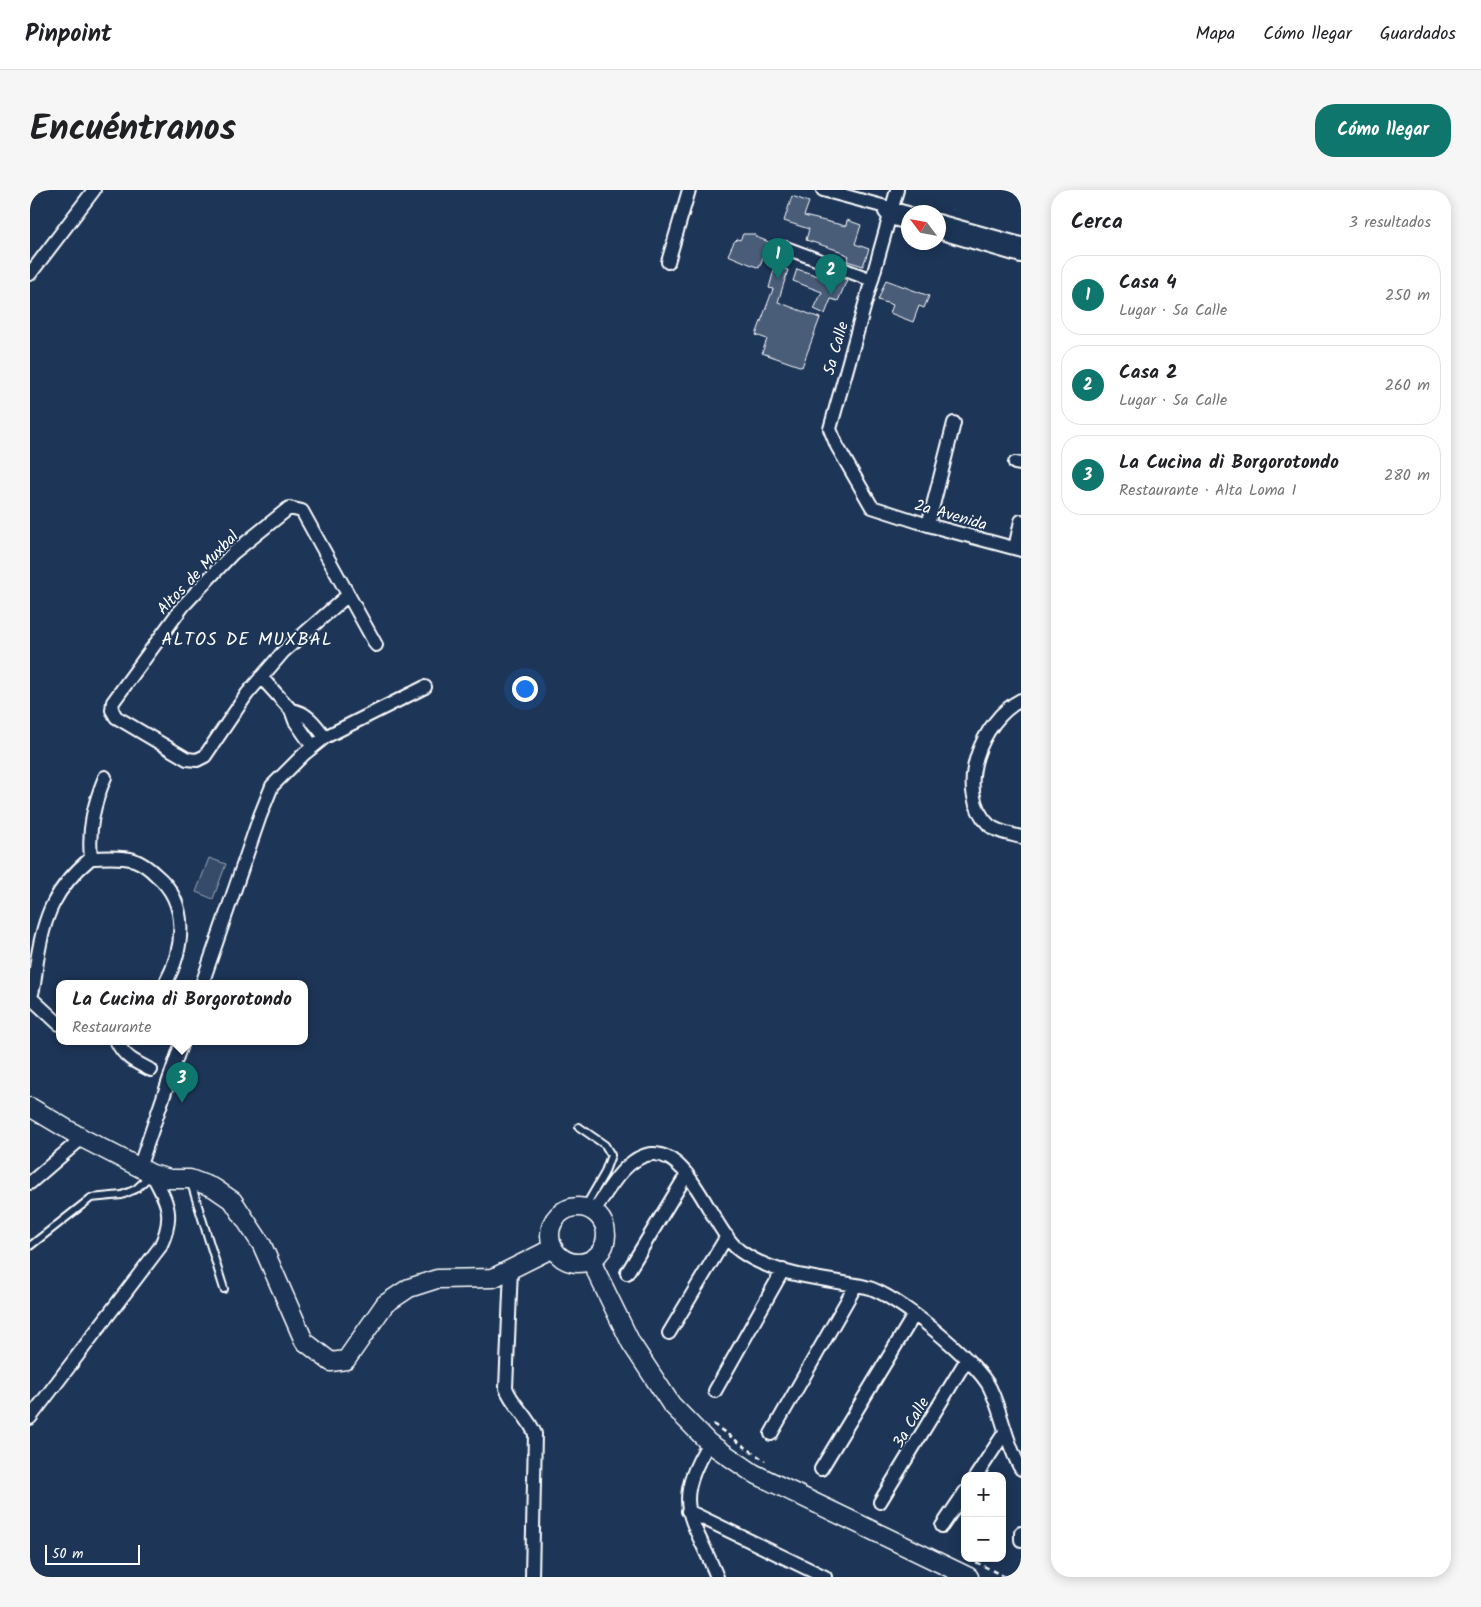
<!DOCTYPE html>
<html lang="es">
<meta charset="utf-8">
<style>
body{margin:0;font-family:Kalam,sans-serif;background:#f6f6f6;color:#202124}
.controls{position:absolute;right:15px;bottom:15px;display:grid;overflow:hidden;border-radius:10px;box-shadow:0 2px 12px #0003}
.controls button{width:45px;height:45px;display:grid;place-items:center;padding:0;border:0;border-bottom:1px solid #e0e0e0;background:#fff;color:#202124;font:25px sans-serif}
.compass{position:absolute;left:871px;top:15px;width:45px;height:45px;border-radius:50%;background:#fff;box-shadow:0 2px 12px #0003;rotate:302deg}
.scale{position:absolute;left:15px;bottom:12px;width:95px;box-sizing:border-box;padding-left:5px;border:2px solid #fff;border-top:0;font-size:14px;line-height:18px;white-space:nowrap;color:#fff;-webkit-text-stroke:4px #1d3557;paint-order:stroke}
.you{position:absolute;left:494px;top:498px;width:18px;height:18px;margin:-12px;border:4px solid #fff;border-radius:50%;background:#1a73e8;box-shadow:0 0 0 8px #1a73e833}
.badge{display:grid;place-items:center;width:32px;height:32px;border-radius:50%;background:#0f766e;color:#fff;font-size:16px;font-weight:700}
.pin{position:absolute;translate:-50% -41px;filter:drop-shadow(0 1px 2px #0008)}
.pin::after{content:'';position:absolute;top:26px;width:18px;height:15px;background:inherit;clip-path:polygon(0 0,100% 0,50% 100%)}
.popup{position:absolute;left:26px;top:790px;width:252px;height:65px;box-sizing:border-box;display:grid;place-content:center;border-radius:10px;background:#fff;filter:drop-shadow(0 1px 4px #0005);font-size:16px;white-space:nowrap;color:#757577}
.popup b{font-size:19px;color:#202124}
.popup::after{content:'';position:absolute;left:50%;top:100%;margin-left:-10px;border:10px solid transparent;border-top-color:#fff}
.list{margin:0;padding:0;list-style:none}
h2{display:flex;justify-content:space-between;align-items:center;height:65px;margin:0;padding:0 20px;font-size:21px}
h2 small{font-size:16px;font-weight:400;color:#757577}
.list li{display:grid;grid-template-columns:32px 1fr auto;gap:15px;align-items:center;box-sizing:border-box;height:80px;margin:0 10px 10px;padding:0 10px;border:1px solid #e0e0e0;border-radius:20px}
.list b{display:block;font-size:19px;white-space:nowrap}
.list p{margin:0;font-size:16px;white-space:nowrap;color:#757577}
.list em{font-size:16px;font-style:normal;color:#757577}
.map{position:relative;flex:none;width:991px;height:1387px;overflow:hidden;border-radius:20px}
header{display:flex;align-items:center;gap:30px;box-sizing:border-box;height:70px;padding:0 25px;background:#fff;border-bottom:1px solid #e0e0e0}
header strong{font-size:24px}
nav{display:flex;gap:28px;margin-inline-start:auto;font-size:18px}
.intro{display:flex;align-items:center;justify-content:space-between;box-sizing:border-box;height:120px;padding:0 30px}
h1{margin:0;font-size:35px}
.button{padding:12px 22px;border-radius:20px;background:#0f766e;color:#fff;font-size:18px;font-weight:700}
main{display:flex;gap:30px;padding:0 30px}
aside{flex:1;background:#fff;border-radius:20px;box-shadow:0 2px 12px #0003}
.map>svg:first-child{display:block}
</style>
<header>
<strong>Pinpoint</strong>
<nav><a>Mapa</a><a>Cómo llegar</a><a>Guardados</a></nav>
</header>
<div class="intro"><h1>Encuéntranos</h1><a class="button">Cómo llegar</a></div>
<main>
<div class="map">
<svg width="991" height="1387" viewBox="0 0 991 1387">
<rect width="100%" height="100%" fill="#1d3557"/>
<filter id="ink" filterUnits="userSpaceOnUse"><feTurbulence type="fractalNoise" baseFrequency=".02" numOctaves="2"/><feDisplacementMap in="SourceGraphic" scale="10" xChannelSelector="R" yChannelSelector="G"/><feConvolveMatrix kernelMatrix="1 2 1 2 8 2 1 2 1" color-interpolation-filters="sRGB"/></filter>
<g filter="url(#ink)">
<path fill="#364b69" stroke="#9aa5b4" d="M179,668L196,674L183,709L166,702Z"/>
<path fill="#4a5d79" stroke="#fff" d="M762,6L779,12L774,26L816,36L817,30L831,35L825,54L839,59L833,76L817,71L819,66L810,61L776,50L779,39L754,31Z
M713,44H725L726,47L739,52L729,78L698,65L704,52L707,49L710,50Z
M745,76L758,80L748,112L790,128L772,177L732,163L737,149L726,145L743,99L739,98Z
M767,79L794,88L796,82L817,90L808,111L801,109L795,124L784,119L792,102L763,91Z
M856,90L899,106L894,118L889,116L883,132L860,123L863,115L848,110Z"/>
<g fill="none" stroke-linecap="round" stroke-linejoin="round">
<defs>
<path id="lane" d="M549,937L575,955L581,965L574,984L555,1017
M161,993L194,1099
M0,1056L61,1008L92,1005L106,999L121,985"/>
<path id="street" d="M793,0L878,23
M867,0L800,239L807,256L842,317L898,335L991,360
M855,22L860,28L878,33
M908,31L991,54
M908,42L991,66
M756,58L842,90
M638,72L659,0
M0,84L64,0
M985,273L991,274
M898,335L924,233
M985,358L991,331
M318,405L253,462L217,504L175,566L167,570L157,569L86,527L82,520L83,512L153,416L203,363L259,318L272,321L346,455
M231,487L261,520L265,531L283,557
M261,520C278,523 285,534 295,547
M991,647C980,644 967,642 959,635C923,600 952,529 991,510
M61,668C58,638 64,614 75,587
M172,794L230,626L242,596L274,564L295,547L395,497
M1,808L29,834
M0,809C5,799 5,783 7,771C14,725 25,698 61,668C74,668 91,666 104,670C112,673 120,679 126,685C160,713 154,759 135,794
M87,852C95,868 105,872 121,880
M109,978L152,852
M0,993L52,948
M564,1021C577,1002 596,966 622,964C662,962 681,1039 710,1061C746,1087 794,1088 836,1097C865,1103 948,1172 960,1198C973,1225 976,1254 991,1279
M481,1079L476,1198C483,1216 498,1226 505,1244L502,1387
M597,1083L657,984
M639,1143L697,1046
M685,1201L753,1080
M0,1228L130,1057C145,1026 138,1013 122,984
M741,1244L826,1095
M679,1253C640,1316 663,1327 687,1387
M791,1279L884,1125
M946,1286L975,1242
M850,1312L937,1169
M658,1321L795,1387
M912,1336L935,1302
M991,1343V1350"/>
<path id="secondary" d="M0,917L52,948L122,984L140,989H160L184,998L203,1011L232,1055L274,1151L301,1172L316,1170L355,1114L379,1098L407,1089L463,1088L523,1058
M520 1045a28 28 0 1 1 56 0a28 28 0 1 1-56 0Z
M561,1071L601,1153L641,1214L679,1253L723,1283L939,1387"/>
</defs>
<use href="#lane" stroke="#fff" stroke-width="10"/>
<use href="#street" stroke="#fff" stroke-width="16"/>
<use href="#secondary" stroke="#fff" stroke-width="21"/>
<path stroke="#fff" stroke-width="2.5" stroke-dasharray="5 4" stroke-linecap="butt" d="M683,1234L735,1271
M938,1368L975,1387"/>
<use href="#lane" stroke="#1d3557" stroke-width="6"/>
<use href="#street" stroke="#1d3557" stroke-width="12"/>
<use href="#secondary" stroke="#1d3557" stroke-width="18"/>
</g>
</g>
<g text-anchor="middle" stroke-width="4" stroke-linejoin="round" paint-order="stroke">
<g font-size="16" fill="#fff" stroke="#1d3557">
<text transform="translate(805 158) rotate(-74)" y="6">5a Calle</text>
<text transform="translate(921 324) rotate(16)" y="6">2a Avenida</text>
<text transform="translate(167 382) rotate(-46)" y="6">Altos de Muxbal</text>
<text transform="translate(880 1232) rotate(-59)" y="6">3a Calle</text>
</g>
<g font-size="18" letter-spacing="1" fill="#fff" stroke="#1d3557">
<text x="217" y="455">ALTOS DE MUXBAL</text>
</g>
</g>
</svg>
<div class="controls">
<button>+</button>
<button>−</button>
</div>
<svg class="compass" viewBox="-18 -18 36 36"><path d="M0-13l5 13h-10z" fill="#e53935"/><path d="M0 13l5-13h-10z" fill="#757577"/></svg>
<div class="scale">50 m</div>
<div class="you"></div>
<div class="pin badge" style="left:748px;top:89px">1</div>
<div class="pin badge" style="left:801px;top:105px">2</div>
<div class="pin badge" style="left:152px;top:913px">3</div>
<div class="popup"><b>La Cucina di Borgorotondo</b>Restaurante</div>
</div>
<aside>
<h2>Cerca<small>3 resultados</small></h2>
<ul class="list">
<li><span class="badge">1</span><div><b>Casa 4</b><p>Lugar · 5a Calle</p></div><em>250 m</em></li>
<li><span class="badge">2</span><div><b>Casa 2</b><p>Lugar · 5a Calle</p></div><em>260 m</em></li>
<li><span class="badge">3</span><div><b>La Cucina di Borgorotondo</b><p>Restaurante · Alta Loma I</p></div><em>280 m</em></li>
</ul>
</aside>
</main>
